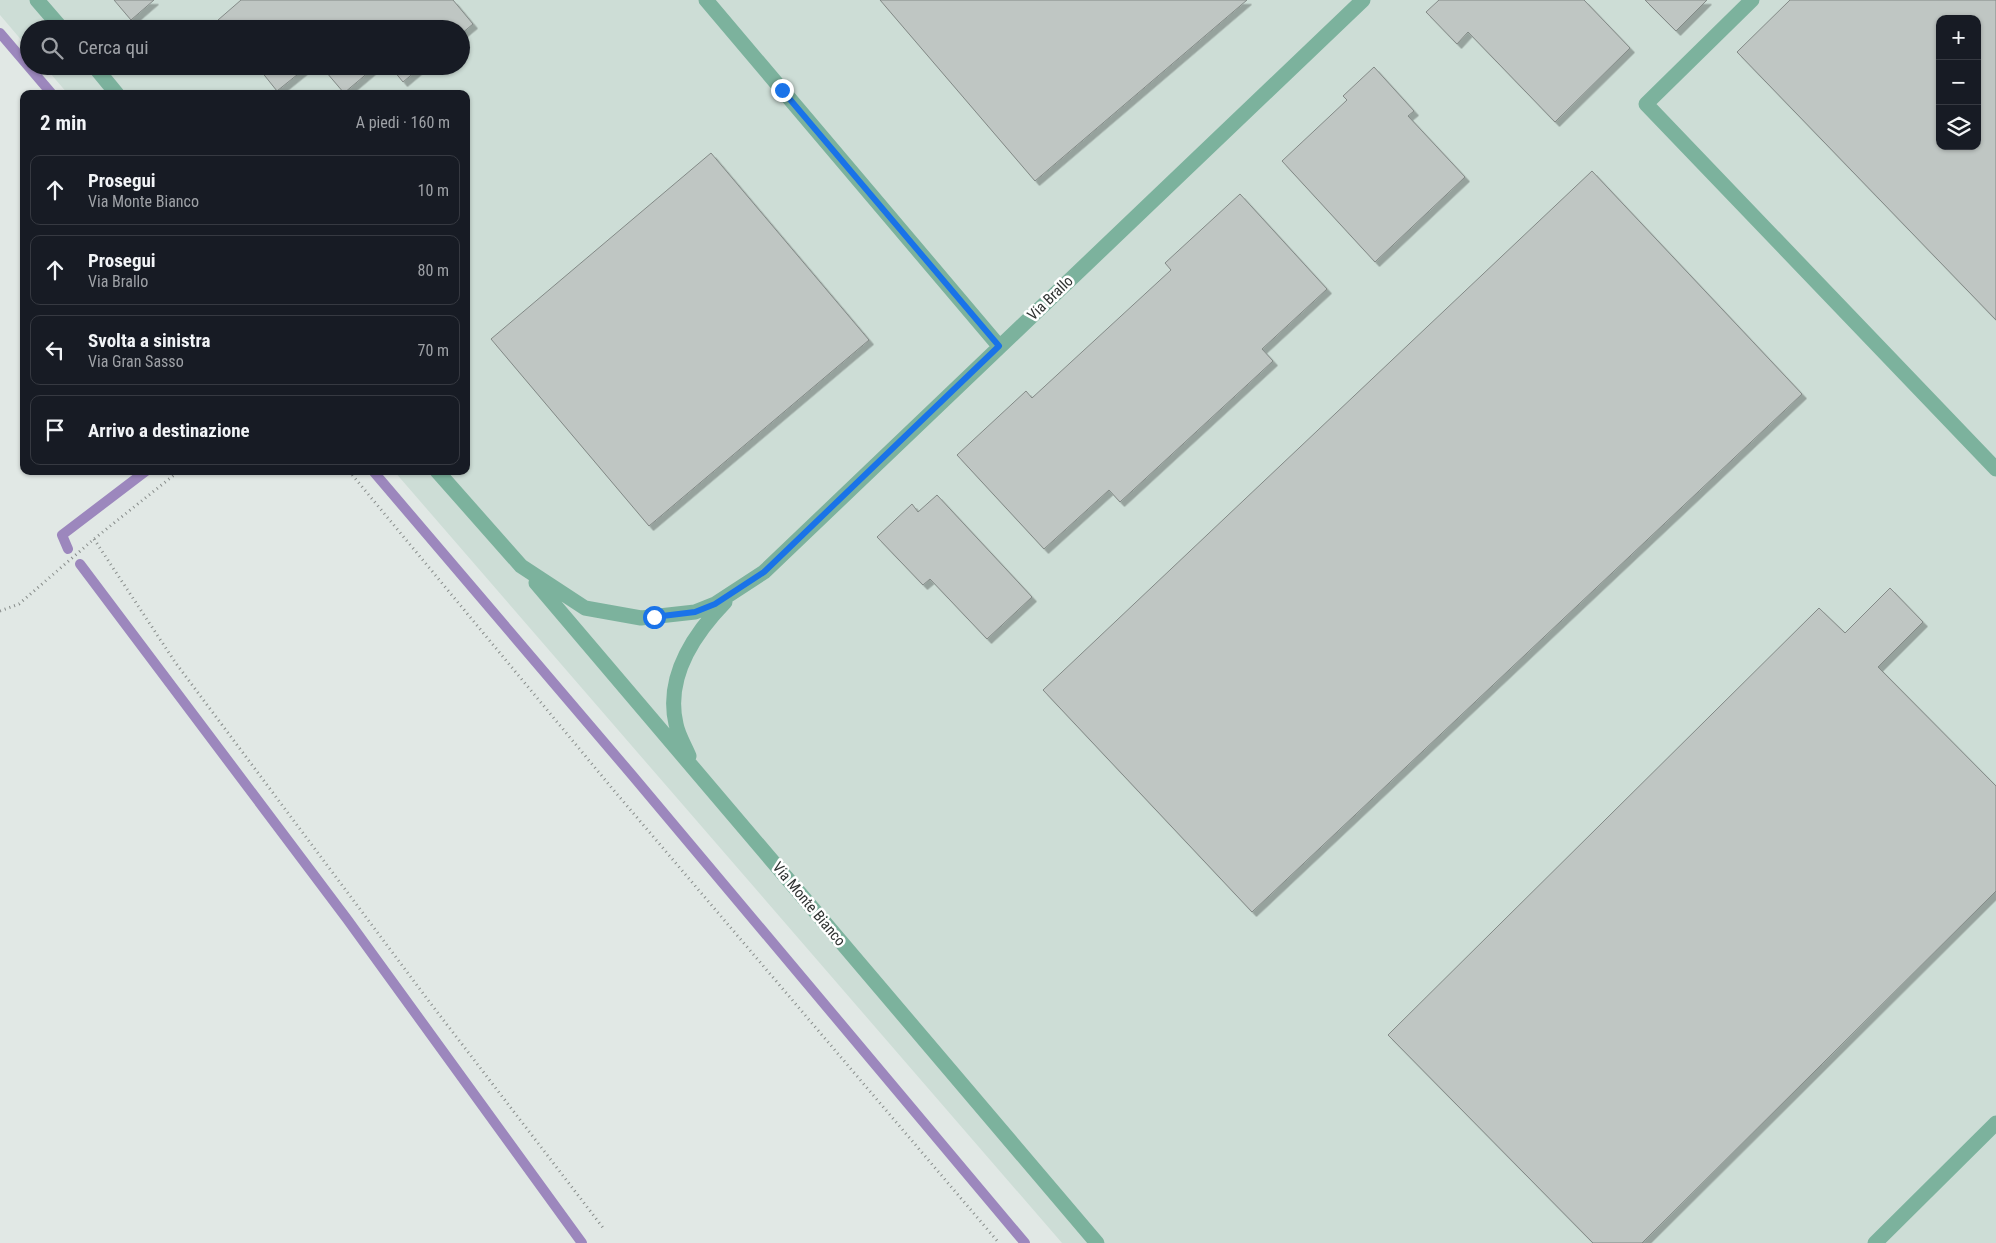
<!DOCTYPE html>
<html lang="it">
<meta charset="utf-8">
<style>
body{margin:0;font-family:"Roboto Condensed",sans-serif;background:#242831;color:#f1f3f6}
.controls{position:absolute;right:15px;top:15px;display:grid;overflow:hidden;border-radius:10px;box-shadow:0 1px 4px #0004}
.controls button{width:45px;height:45px;display:grid;place-items:center;padding:0;border:0;border-bottom:1px solid #363941;background:#171b24;color:#f1f3f6;font:25px sans-serif}
.stop{position:absolute;width:15px;height:15px;margin:-11px;border:4px solid #1a73e8;border-radius:50%;background:#fff}
.stop.end{background:#1a73e8;border-color:#fff;box-shadow:0 1px 5px #0008}
.list{margin:0;padding:0;list-style:none}
h2{display:flex;justify-content:space-between;align-items:center;height:65px;margin:0;padding:0 20px;font-size:21px}
h2 small{font-size:16px;font-weight:400;color:#9ea1a6}
.list li{display:grid;grid-template-columns:32px 1fr auto;gap:15px;align-items:center;box-sizing:border-box;height:70px;margin:0 10px 10px;padding:0 10px;border:1px solid #363941;border-radius:10px}
.list b{display:block;font-size:19px;white-space:nowrap}
.list p{margin:0;font-size:16px;white-space:nowrap;color:#9ea1a6}
.list em{font-size:16px;font-style:normal;color:#9ea1a6}
.icon{flex:none;width:28px;height:28px;fill:none;stroke:currentColor;stroke-width:2;stroke-linecap:round;stroke-linejoin:round}
.map{position:relative;flex:none;width:1996px;height:1243px;overflow:hidden}
.search{position:absolute;background:#171b24;box-shadow:0 1px 4px #0004;left:20px;top:20px;width:450px;height:55px;display:flex;align-items:center;gap:12px;box-sizing:border-box;padding:0 18px;border-radius:28px;color:#9ea1a6;font-size:19px}
.panel{position:absolute;background:#171b24;box-shadow:0 1px 4px #0004;left:20px;top:90px;width:450px;height:385px;border-radius:10px}
.map>svg:first-child{display:block}
</style>
<div class="map">
<svg width="1996" height="1243" viewBox="0 0 1996 1243">
<defs>
<filter id="shadow"><feDropShadow dx="4.5" dy="4.5" stdDeviation="0" flood-color="#0004"/></filter>
</defs>
<rect width="100%" height="100%" fill="#e1e8e5"/>
<path fill="#cdddd6" fill-rule="evenodd" d="M0,0H1996V1243H1062L394,471H466V94H68L44,66H461V29H29V49L0,15ZM1940,19H1977V146H1940Z"/>
<g fill="none" stroke-linecap="round" stroke-linejoin="round">
<path stroke="#9c87bd" stroke-width="10" d="M0,33L52,94
M373,471L632,775L1025,1243
M68,549L62,535L146,471
M80,564L347,919L582,1243"/>
</g>
<path fill="#bfc6c3" stroke="#838a87" fill-rule="evenodd" filter="url(#shadow)" d="M114,0H154L131,20Z
M241,0H453L473,24L461,34V29H225L218,20Z
M880,0H1247L1035,181Z
M1439,0H1584L1630,48L1555,122L1468,32L1457,44L1426,12Z
M1645,0H1707L1676,31Z
M1790,0H1996V320L1737,52ZM1940,19H1977V146H1940Z
M257,66H308L277,91Z
M321,66H376L344,93Z
M390,66H422L403,82Z
M1374,67L1414,111L1408,116L1465,177L1375,262L1282,161L1347,100L1343,96Z
M711,153L869,340L649,526L491,339Z
M1592,171L1802,394L1252,912L1043,690Z
M1240,194L1327,289L1262,349L1273,361L1120,502L1109,490L1044,549L957,455L1026,391L1032,398L1171,270L1165,263Z
M937,495L1032,597L987,639L930,579L923,585L877,537L912,504L918,512Z
M1890,588L1923,622L1878,667L1996,786V891L1642,1243H1593L1388,1035L1819,608L1845,633Z"/>
<g fill="none" stroke-linecap="round" stroke-linejoin="round">
<path stroke="#888d8b" stroke-width="3" stroke-dasharray="1 4" stroke-linecap="butt" d="M349,471L611,787L999,1243
M94,539L175,662L428,1000L604,1229
M0,611L19,604L94,539L179,471"/>
<path stroke="#7cb29d" stroke-width="15" d="M1752,0L1646,104L1996,469
M1875,1243L1996,1123"/>
<path stroke="#7cb29d" stroke-width="15" d="M37,0L62,29
M706,0L999,346
M94,66L117,94
M437,471L521,566L585,608L641,618L695,612L715,604L764,572L1363,0
M536,583L1097,1243
M689,756C685,746 678,735 676,724C665,677 694,634 725,602"/>
</g>
<g fill="none" stroke-linecap="round" stroke-linejoin="round">
<path stroke="#1a73e8" stroke-width="6" d="M654,617L695,612L715,604L764,572L999,346L782,90"/>
</g>
<g text-anchor="middle" stroke-width="5" stroke-linejoin="round" paint-order="stroke">
<g font-size="15" fill="#2f3231" stroke="#fff">
<text transform="translate(1050 298) rotate(-44)" y="5">Via Brallo</text>
<text transform="translate(809 904) rotate(50)" y="5">Via Monte Bianco</text>
</g>
</g>
</svg>
<div class="controls">
<button>+</button>
<button>−</button>
<button><svg class="icon" aria-label="layers" viewBox="0 0 24 24"><path d="M12 4l9 5-9 5-9-5zM3 14l9 5 9-5"/></svg></button>
</div>
<div class="stop" style="left:654px;top:617px"></div>
<div class="stop end" style="left:782px;top:90px"></div>
<div class="search"><svg class="icon" aria-label="search" viewBox="0 0 24 24"><circle cx="10" cy="10" r="6"/><path d="M15 15l6 6"/></svg>Cerca qui</div>
<section class="panel">
<h2>2 min<small>A piedi · 160 m</small></h2>
<ul class="list">
<li><svg class="icon" aria-label="ahead" viewBox="0 0 24 24"><path d="M12 20V5M6 11l6-6 6 6"/></svg><div><b>Prosegui</b><p>Via Monte Bianco</p></div><em>10 m</em></li>
<li><svg class="icon" aria-label="ahead" viewBox="0 0 24 24"><path d="M12 20V5M6 11l6-6 6 6"/></svg><div><b>Prosegui</b><p>Via Brallo</p></div><em>80 m</em></li>
<li><svg class="icon" aria-label="left" viewBox="0 0 24 24"><path d="M17 20v-9H6M10 6l-5 5 5 5"/></svg><div><b>Svolta a sinistra</b><p>Via Gran Sasso</p></div><em>70 m</em></li>
<li><svg class="icon" aria-label="arrive" viewBox="0 0 24 24"><path d="M6 21V4h12l-3 4 3 4H6"/></svg><div><b>Arrivo a destinazione</b></div></li>
</ul>
</section>
</div>
